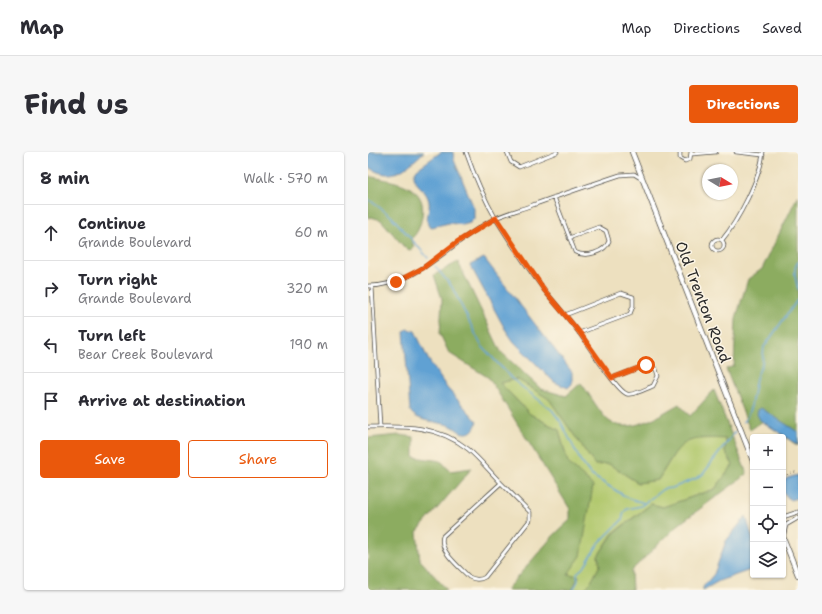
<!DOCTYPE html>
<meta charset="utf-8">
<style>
body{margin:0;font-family:"Shantell Sans",sans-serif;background:#f7f7f7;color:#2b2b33}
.controls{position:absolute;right:12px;bottom:12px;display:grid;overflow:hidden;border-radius:4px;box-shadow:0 1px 3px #0004}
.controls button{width:36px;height:36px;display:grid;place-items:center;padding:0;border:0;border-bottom:1px solid #e1e1e2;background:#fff;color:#2b2b33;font:20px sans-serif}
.compass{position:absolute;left:334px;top:12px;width:36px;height:36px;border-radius:50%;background:#fff;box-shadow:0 1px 3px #0004;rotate:100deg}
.stop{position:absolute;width:12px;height:12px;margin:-9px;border:3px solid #ea580c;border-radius:50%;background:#fff}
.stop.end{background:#ea580c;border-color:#fff;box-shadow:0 1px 4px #0008}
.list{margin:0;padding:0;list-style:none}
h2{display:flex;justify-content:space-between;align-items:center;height:52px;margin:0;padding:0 16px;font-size:17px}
h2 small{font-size:13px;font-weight:400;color:#7c7c81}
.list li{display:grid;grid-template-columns:26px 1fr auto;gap:12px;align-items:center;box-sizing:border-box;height:56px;padding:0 16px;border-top:1px solid #e1e1e2}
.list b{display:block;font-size:15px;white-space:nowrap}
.list p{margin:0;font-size:13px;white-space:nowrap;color:#7c7c81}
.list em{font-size:13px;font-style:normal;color:#7c7c81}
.actions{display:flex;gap:8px;padding:12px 16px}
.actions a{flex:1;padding:9px 0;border:1px solid #ea580c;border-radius:4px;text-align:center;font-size:14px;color:#ea580c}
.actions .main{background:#ea580c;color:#fff}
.icon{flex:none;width:22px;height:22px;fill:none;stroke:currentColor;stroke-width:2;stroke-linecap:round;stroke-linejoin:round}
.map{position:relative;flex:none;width:430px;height:438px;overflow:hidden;border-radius:4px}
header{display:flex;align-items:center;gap:24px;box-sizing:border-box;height:56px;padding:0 20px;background:#fff;border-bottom:1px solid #e1e1e2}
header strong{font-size:19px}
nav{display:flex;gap:22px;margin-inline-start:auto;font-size:14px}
.intro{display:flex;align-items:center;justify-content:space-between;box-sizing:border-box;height:96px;padding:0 24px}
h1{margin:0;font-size:28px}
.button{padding:10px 18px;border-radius:4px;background:#ea580c;color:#fff;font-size:14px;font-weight:700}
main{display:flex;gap:24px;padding:0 24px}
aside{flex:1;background:#fff;border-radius:4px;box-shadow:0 1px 3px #0004}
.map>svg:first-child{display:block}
</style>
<header>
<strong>Map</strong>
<nav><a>Map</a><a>Directions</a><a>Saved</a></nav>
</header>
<div class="intro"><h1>Find us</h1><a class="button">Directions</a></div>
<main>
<aside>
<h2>8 min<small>Walk · 570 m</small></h2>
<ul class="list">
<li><svg class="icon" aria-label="ahead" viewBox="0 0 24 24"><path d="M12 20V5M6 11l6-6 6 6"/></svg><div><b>Continue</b><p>Grande Boulevard</p></div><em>60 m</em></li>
<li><svg class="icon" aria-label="right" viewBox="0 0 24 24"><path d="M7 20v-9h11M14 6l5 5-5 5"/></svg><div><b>Turn right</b><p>Grande Boulevard</p></div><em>320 m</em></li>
<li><svg class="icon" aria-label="left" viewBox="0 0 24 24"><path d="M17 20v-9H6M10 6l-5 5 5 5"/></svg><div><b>Turn left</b><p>Bear Creek Boulevard</p></div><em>190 m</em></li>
<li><svg class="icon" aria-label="arrive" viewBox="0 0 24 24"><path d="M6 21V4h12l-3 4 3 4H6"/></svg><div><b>Arrive at destination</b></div></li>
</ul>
<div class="actions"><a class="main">Save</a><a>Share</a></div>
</aside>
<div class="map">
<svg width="430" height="438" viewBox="0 0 430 438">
<rect width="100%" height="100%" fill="#fcf5e5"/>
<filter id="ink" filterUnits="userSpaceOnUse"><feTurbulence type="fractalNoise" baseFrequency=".025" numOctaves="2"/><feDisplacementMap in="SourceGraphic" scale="8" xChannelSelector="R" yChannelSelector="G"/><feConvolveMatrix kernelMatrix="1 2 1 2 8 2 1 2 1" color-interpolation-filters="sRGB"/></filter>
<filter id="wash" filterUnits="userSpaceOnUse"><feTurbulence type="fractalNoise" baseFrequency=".012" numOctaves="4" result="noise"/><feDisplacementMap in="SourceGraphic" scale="16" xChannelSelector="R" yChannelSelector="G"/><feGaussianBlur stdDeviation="0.9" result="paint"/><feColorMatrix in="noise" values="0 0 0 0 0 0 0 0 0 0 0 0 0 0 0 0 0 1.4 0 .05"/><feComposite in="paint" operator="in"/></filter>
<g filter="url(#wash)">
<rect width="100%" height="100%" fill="#ede0bf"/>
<path fill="#b1c86d" stroke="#6e7a4c" d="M149,227L181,247L227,313L241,312L270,331L290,328L311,294L325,287L358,286L357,300L365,313L347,337L295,355L283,352L245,381L230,404L232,413L223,431L215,438H204L211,424L200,422L225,334L200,311L191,278L162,262L132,231Z"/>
<path fill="#8cac60" stroke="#5c6c46" d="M0,24C25,30 60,31 54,65C52,74 50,81 43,87L46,95L42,98L37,96L13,68L3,65L0,66Z
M430,43V294L395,269L382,278L358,217L366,214L368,166L380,127L394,117Z
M90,110L133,200L173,237L198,244L213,231C220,240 233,263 241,269C262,284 293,262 311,252L322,264L346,238L379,322L310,373L263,419L264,438H215L223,430L232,413L230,404L245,382L283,352L295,355L347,337L365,313L357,300L358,287C311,284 313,291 290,328L270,331L241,312L227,313L181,247L149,227L132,231L162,262L191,278L200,311L225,334L213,404L200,422L211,424L204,438H138L185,384L202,368V357L121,226L81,201L72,182L74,147L66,123Z
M32,283L46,285V305L73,309L82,319L104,316L49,380L52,408L79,438H0V286Z"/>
<path fill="#60a1d3" stroke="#46667f" d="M0,0H56C37,17 25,31 0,15Z
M73,0H85L86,8L106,56V67L102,71L95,73L81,71L64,75L60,73C57,63 64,56 60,46C57,37 45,32 46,22L49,17Z
M116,106L204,220V232L200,236L186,230L146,190L137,177L102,113Z
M39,177L47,179L60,207L79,236L109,269C108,275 104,282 97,281C91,281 88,276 83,274C71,269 50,271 42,259L36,180Z
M393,256L430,280V293L392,268L389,262L390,258Z
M430,323V346L422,348L415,340V330L419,326Z
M378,364L385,388V417L351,429L335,438V435L346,422L358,389Z"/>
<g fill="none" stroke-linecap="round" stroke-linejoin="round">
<path stroke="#60a1d3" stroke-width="1.5" d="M0,47L23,64L60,106
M430,110C424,118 428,128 430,137
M67,114L84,135L113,193L144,227L184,258L193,270L212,308L223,323L260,346L276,351
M375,270L379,265L383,254L388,226L394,212L396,195L430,147
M205,438L210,429L209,421L217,414L230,392L254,368L256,360L259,357L273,354L295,337L304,336L327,327L335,322L367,280"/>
</g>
</g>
<g filter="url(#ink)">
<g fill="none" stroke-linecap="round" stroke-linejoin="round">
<defs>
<path id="minor" d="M98,0C106,23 116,46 128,67C143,91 160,117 178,140C189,154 202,168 212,182C220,193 249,239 259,242C266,244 279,236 285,234L290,224L288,217L278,213L244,226
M139,0L143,10L151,15L189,0
M312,0V6L317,9L322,7L323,0
M368,0L395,3
M324,2L348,0
M186,45L207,100C218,106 237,100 241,89L238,79L231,75L201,86
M344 93a6 6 0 1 1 12 0a6 6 0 1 1-12 0Z
M354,88C370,69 393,25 395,0
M0,134C52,134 84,87 128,66C139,61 151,58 162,54C192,43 222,33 252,23L266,22L274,27
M4,134L12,275
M197,163L253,141L265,145V154L262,162L211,181
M0,275C37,274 70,273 100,297C112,307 122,320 133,331
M133,331L162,360V368L117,425C111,429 106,427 101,425C92,415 70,399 75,384Z
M415,365L430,360
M415,386L418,373L430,366"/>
<path id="secondary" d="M264,0L385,309
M415,385L430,423"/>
</defs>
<use href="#minor" stroke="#484641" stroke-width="4.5"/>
<use href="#secondary" stroke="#484641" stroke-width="6"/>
<path stroke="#484641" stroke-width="1" stroke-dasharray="1 3" stroke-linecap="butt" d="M415,324L430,319"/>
<use href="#minor" stroke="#fff" stroke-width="3"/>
<use href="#secondary" stroke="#fff" stroke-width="4.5"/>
</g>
</g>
<g fill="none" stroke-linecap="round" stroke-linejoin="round" filter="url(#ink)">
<path stroke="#ea580c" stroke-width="5" d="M28,130L55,116L89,90L128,66L177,139L212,181L244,226L278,213"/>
</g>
<g text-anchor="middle" stroke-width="3" stroke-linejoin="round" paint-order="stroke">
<g font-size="15" fill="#2b2b2b" stroke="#fcf5e5">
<text transform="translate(335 150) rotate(69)" y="5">Old Trenton Road</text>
</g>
</g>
</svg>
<div class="controls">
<button>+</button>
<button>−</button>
<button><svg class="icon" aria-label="locate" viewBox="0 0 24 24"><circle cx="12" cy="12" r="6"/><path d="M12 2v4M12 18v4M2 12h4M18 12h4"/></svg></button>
<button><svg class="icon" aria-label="layers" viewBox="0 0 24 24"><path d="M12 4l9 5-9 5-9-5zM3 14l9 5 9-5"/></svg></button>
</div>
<svg class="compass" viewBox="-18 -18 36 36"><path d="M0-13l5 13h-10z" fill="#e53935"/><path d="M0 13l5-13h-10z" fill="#7c7c81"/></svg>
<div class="stop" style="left:278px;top:213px"></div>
<div class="stop end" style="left:28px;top:130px"></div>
</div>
</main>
